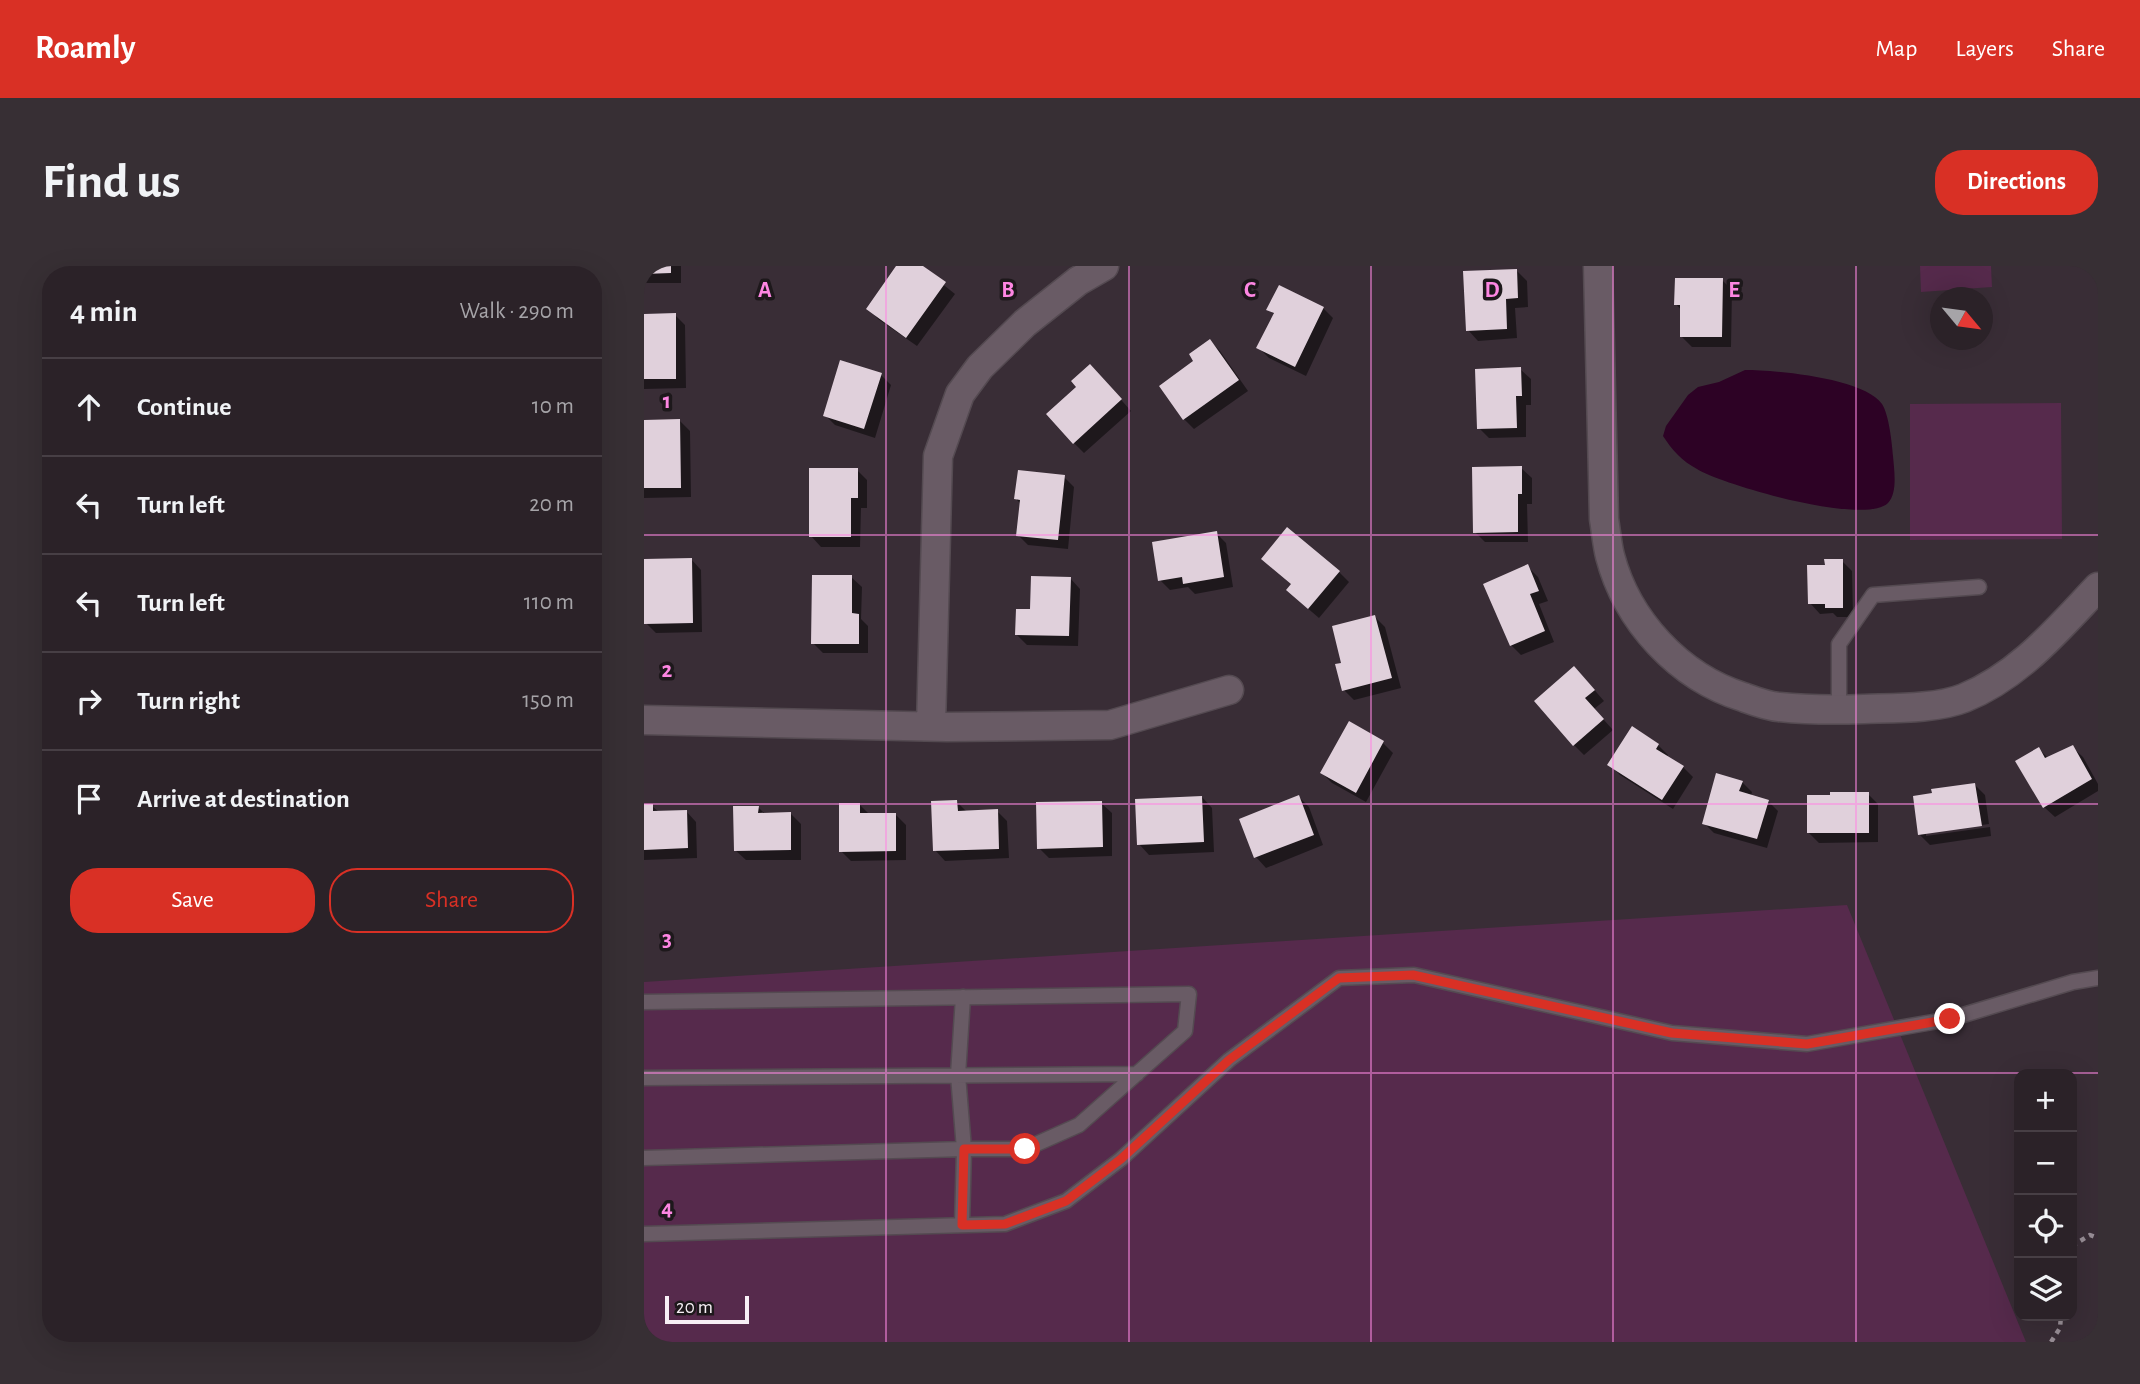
<!DOCTYPE html>
<meta charset="utf-8">
<style>
body{margin:0;font-family:"Alegreya Sans",sans-serif;background:#372f34;color:#f1f3f6}
.controls{position:absolute;right:21px;bottom:21px;display:grid;overflow:hidden;border-radius:14px;box-shadow:0 7px 28px #0002}
.controls button{width:63px;height:63px;display:grid;place-items:center;padding:0;border:0;border-bottom:2px solid #473f45;background:#2b2228;color:#f1f3f6;font:35px sans-serif}
.compass{position:absolute;left:1286px;top:21px;width:63px;height:63px;border-radius:50%;background:#2b2228;box-shadow:0 7px 28px #0002;rotate:119deg}
.scale{position:absolute;left:21px;bottom:18px;width:84px;box-sizing:border-box;padding-left:7px;border:4px solid #f7eff5;border-top:0;font-size:19px;line-height:24px;white-space:nowrap;color:#f7eff5;-webkit-text-stroke:5px #1d181b;paint-order:stroke}
.stop{position:absolute;width:21px;height:21px;margin:-16px;border:5px solid #d93025;border-radius:50%;background:#fff}
.stop.end{background:#d93025;border-color:#fff;box-shadow:0 2px 7px #0008}
.list{margin:0;padding:0;list-style:none}
h2{display:flex;justify-content:space-between;align-items:center;height:91px;margin:0;padding:0 28px;font-size:30px}
h2 small{font-size:23px;font-weight:400;color:#a6a4a8}
.list li{display:grid;grid-template-columns:46px 1fr auto;gap:21px;align-items:center;box-sizing:border-box;height:98px;padding:0 28px;border-top:2px solid #473f45}
.list b{display:block;font-size:26px;white-space:nowrap}
.list em{font-size:23px;font-style:normal;color:#a6a4a8}
.actions{display:flex;gap:14px;padding:21px 28px}
.actions a{flex:1;padding:16px 0;border:2px solid #d93025;border-radius:28px;text-align:center;font-size:24px;color:#d93025}
.actions .main{background:#d93025;color:#fff}
.icon{flex:none;width:38px;height:38px;fill:none;stroke:currentColor;stroke-width:2;stroke-linecap:round;stroke-linejoin:round}
.map{position:relative;flex:none;width:1454px;height:1076px;overflow:hidden;border-radius:28px}
header{display:flex;align-items:center;gap:42px;box-sizing:border-box;height:98px;padding:0 35px;background:#d93025;color:#fff}
header strong{font-size:33px}
nav{display:flex;gap:38px;margin-inline-start:auto;font-size:24px}
.intro{display:flex;align-items:center;justify-content:space-between;box-sizing:border-box;height:168px;padding:0 42px}
h1{margin:0;font-size:49px}
.button{padding:18px 32px;border-radius:28px;background:#d93025;color:#fff;font-size:24px;font-weight:700}
main{display:flex;gap:42px;padding:0 42px}
aside{flex:1;background:#2b2228;border-radius:28px;box-shadow:0 7px 28px #0002}
.map>svg:first-child{display:block}
</style>
<header>
<strong>Roamly</strong>
<nav><a>Map</a><a>Layers</a><a>Share</a></nav>
</header>
<div class="intro"><h1>Find us</h1><a class="button">Directions</a></div>
<main>
<aside>
<h2>4 min<small>Walk · 290 m</small></h2>
<ul class="list">
<li><svg class="icon" aria-label="ahead" viewBox="0 0 24 24"><path d="M12 20V5M6 11l6-6 6 6"/></svg><div><b>Continue</b></div><em>10 m</em></li>
<li><svg class="icon" aria-label="left" viewBox="0 0 24 24"><path d="M17 20v-9H6M10 6l-5 5 5 5"/></svg><div><b>Turn left</b></div><em>20 m</em></li>
<li><svg class="icon" aria-label="left" viewBox="0 0 24 24"><path d="M17 20v-9H6M10 6l-5 5 5 5"/></svg><div><b>Turn left</b></div><em>110 m</em></li>
<li><svg class="icon" aria-label="right" viewBox="0 0 24 24"><path d="M7 20v-9h11M14 6l5 5-5 5"/></svg><div><b>Turn right</b></div><em>150 m</em></li>
<li><svg class="icon" aria-label="arrive" viewBox="0 0 24 24"><path d="M6 21V4h12l-3 4 3 4H6"/></svg><div><b>Arrive at destination</b></div></li>
</ul>
<div class="actions"><a class="main">Save</a><a>Share</a></div>
</aside>
<div class="map">
<svg width="1454" height="1076" viewBox="0 0 1454 1076">
<rect width="100%" height="100%" fill="#392d36"/>
<path fill="#562a4c" d="M1276,0H1347L1348,21L1277,26Z
M1417,137L1418,273L1266,274V138Z
M1203,639L1382,1076H0V716Z"/>
<path fill="#2d0225" d="M1101,104C1131,104 1220,112 1238,138C1245,149 1248,177 1249,190C1250,203 1254,227 1244,237C1221,260 1079,219 1053,203C1038,195 1028,184 1019,170L1022,160L1044,129L1054,121L1075,116Z"/>
<path fill="#0007" d="M0,0H37V17H0Z
M254,0H276L311,28L273,80L234,53L224,42Z
M872,4L883,15L884,41L871,42L873,72L834,75L824,64Z
M1078,14L1088,24L1087,81H1048L1037,70L1038,45L1032,38Z
M679,42L689,52L662,110L625,92L615,82L631,49L625,44Z
M31,49L41,59L42,122L0,123V50Z
M566,75L576,85L604,125L550,163L540,153Z
M876,103L887,113V139H882V171L845,172L835,162Z
M237,109L247,119L231,172L191,159L181,149Z
M456,110L487,145L440,187L430,177Z
M36,155L46,165L47,231L0,232V156Z
M877,202L888,212V238H883L884,276H841L831,266Z
M213,204L223,214V242H217L216,281H177L167,270Z
M420,211L430,221L424,283L384,279L374,269L377,238L372,233Z
M572,267L582,277L589,321L551,328L544,321L526,324L516,314Z
M47,293L57,304L58,366L12,367L2,357Z
M1198,295L1208,305L1209,351H1193L1189,347L1176,348L1166,337L1182,301Z
M884,301L894,311L904,335L895,338L910,376L877,389L867,379Z
M695,306L705,316L675,352L654,334L649,319Z
M207,311L218,321L217,353L224,360V387H179L169,377Z
M426,312L436,323L434,380L383,379L373,369Z
M731,351L741,361L757,422L710,434L700,424L699,398Z
M940,412L960,435L950,443L969,464L940,489L930,479Z
M739,477L749,487L722,536L688,517L678,507Z
M1014,479L1024,489L1023,491L1039,501L1049,511L1029,543L976,509L966,499Z
M1428,481L1439,491L1454,518V525L1411,551L1400,541L1395,483L1404,492Z
M1098,516L1108,526L1107,530L1124,535L1134,545L1123,582L1070,567L1060,557Z
M1331,519L1341,529L1345,558L1282,567V570L1346,561L1347,570L1286,579L1276,569Z
M1224,528L1234,538V576L1175,577L1164,566Z
M558,531L568,542L570,586L505,589L495,578Z
M655,531L665,541L679,579L622,602L612,591L597,554Z
M313,536L323,546L353,545L363,555L365,592L301,595L291,584Z
M457,537L468,547V590L405,592L395,582Z
M216,539L226,549L251,548L262,559V594L207,595L197,585Z
M0,540H8L15,546L42,545L52,556L53,592L0,594Z
M114,541L121,548H147L157,558V594H102L91,584Z"/>
<path fill="#e0d0db" d="M0,0H27V7L0,8Z
M252,0H279L302,16L262,72L222,43Z
M873,3L874,32L862,33L863,63L822,65L819,5Z
M1031,12H1079L1078,71H1036V39H1030Z
M635,19L680,41L651,101L612,82L630,47L622,44Z
M32,47V113H0V48Z
M566,73L595,114L539,154L515,120L549,95L545,88Z
M196,94L238,107L220,163L179,150Z
M446,98L478,133L429,178L402,148L432,121L427,115Z
M877,101L878,130H872L873,162L833,163L831,103Z
M36,153L37,222H0V154Z
M878,200V228H874V266L829,267L828,201Z
M165,202H214V232H207V271H165Z
M374,204L421,209L414,274L372,270L376,234L370,233Z
M643,261L696,305L664,343L642,324L647,318L617,293Z
M573,265L580,311L539,318L538,311L514,315L508,276Z
M48,292L49,357L0,358V293Z
M1180,293H1199V342H1181V338H1164L1163,299H1181Z
M884,298L895,325L886,328L901,365L866,380L839,318Z
M168,309H208V347L215,348V378H167Z
M387,310L427,311L425,370L371,369L372,343H386Z
M731,349L748,412L698,425L691,398L697,397L688,360Z
M930,400L951,424L941,432L960,453L929,480L890,435Z
M705,455L740,475L712,527L676,507Z
M988,460L1015,478L1012,483L1040,500L1018,534L963,499Z
M1429,479L1448,513L1399,542L1371,495L1395,481L1401,492Z
M1072,507L1099,515L1095,525L1125,534L1113,573L1058,558Z
M1331,517L1338,560L1274,569L1269,530L1288,527L1287,523Z
M1186,526H1225V567H1163V529H1186Z
M655,529L670,569L610,592L595,553Z
M558,530L560,576L493,579L491,533Z
M313,534L314,545L354,543L355,583L289,585L287,535Z
M458,535L459,581L393,583L392,536Z
M195,537H216V547H252V585L195,586Z
M0,538H9V545L43,544L44,582L0,584Z
M89,540H115L114,547L147,546V584L90,585Z"/>
<g fill="none" stroke-linecap="round" stroke-linejoin="round">
<defs>
<path id="lane" d="M1195,444V378L1229,329L1335,321
M0,736L545,728L541,765L435,859L381,883H320L0,892
M0,812L493,808
M318,959L320,883L314,809L319,731
M0,968L361,958L422,935L477,893L585,794L695,712L770,709L1028,767L1163,778L1306,753L1429,716L1454,712"/>
<path id="street" d="M954,0L960,253C962,265 963,278 966,290C983,355 1035,411 1099,431C1110,435 1123,440 1135,441C1163,444 1192,444 1220,443C1249,442 1293,443 1320,432C1375,410 1414,363 1454,321
M0,454L303,461L466,459L585,424
M287,460L294,190L316,128L336,101L381,57L434,15L460,0"/>
</defs>
<use href="#lane" stroke="#544a51" stroke-width="17"/>
<use href="#street" stroke="#544a51" stroke-width="31"/>
<path stroke="#988e96" stroke-width="4.5" stroke-dasharray="5 5" stroke-linecap="butt" d="M1428,980L1446,969L1454,972
M1407,1076L1416,1062L1417,1050"/>
<use href="#lane" stroke="#695b65" stroke-width="14"/>
<use href="#street" stroke="#695b65" stroke-width="28"/>
</g>
<g fill="none" stroke-linecap="round" stroke-linejoin="round">
<path stroke="#d93025" stroke-width="9" d="M381,883H320L318,959L361,958L422,935L477,893L585,794L695,712L769,709L1028,767L1163,778L1306,753"/>
</g>
<path fill="none" stroke="#fd86e2" stroke-width="2" stroke-opacity="0.55" d="M242,0V1076M485,0V1076M727,0V1076M969,0V1076M1212,0V1076M0,269H1454M0,538H1454M0,807H1454"/>
<g font-size="23" text-anchor="middle" font-weight="bold" fill="#fd86e2" stroke="#1d181b" stroke-width="7" stroke-linejoin="round" paint-order="stroke">
<text x="121" y="31">A</text>
<text x="364" y="31">B</text>
<text x="606" y="31">C</text>
<text x="848" y="31">D</text>
<text x="1090" y="31">E</text>
<text x="23" y="142">1</text>
<text x="23" y="411">2</text>
<text x="23" y="680">3</text>
<text x="23" y="949">4</text>
</g>
</svg>
<div class="controls">
<button>+</button>
<button>−</button>
<button><svg class="icon" aria-label="locate" viewBox="0 0 24 24"><circle cx="12" cy="12" r="6"/><path d="M12 2v4M12 18v4M2 12h4M18 12h4"/></svg></button>
<button><svg class="icon" aria-label="layers" viewBox="0 0 24 24"><path d="M12 4l9 5-9 5-9-5zM3 14l9 5 9-5"/></svg></button>
</div>
<svg class="compass" viewBox="-18 -18 36 36"><path d="M0-13l5 13h-10z" fill="#e53935"/><path d="M0 13l5-13h-10z" fill="#a6a4a8"/></svg>
<div class="scale">20 m</div>
<div class="stop" style="left:381px;top:883px"></div>
<div class="stop end" style="left:1306px;top:753px"></div>
</div>
</main>
